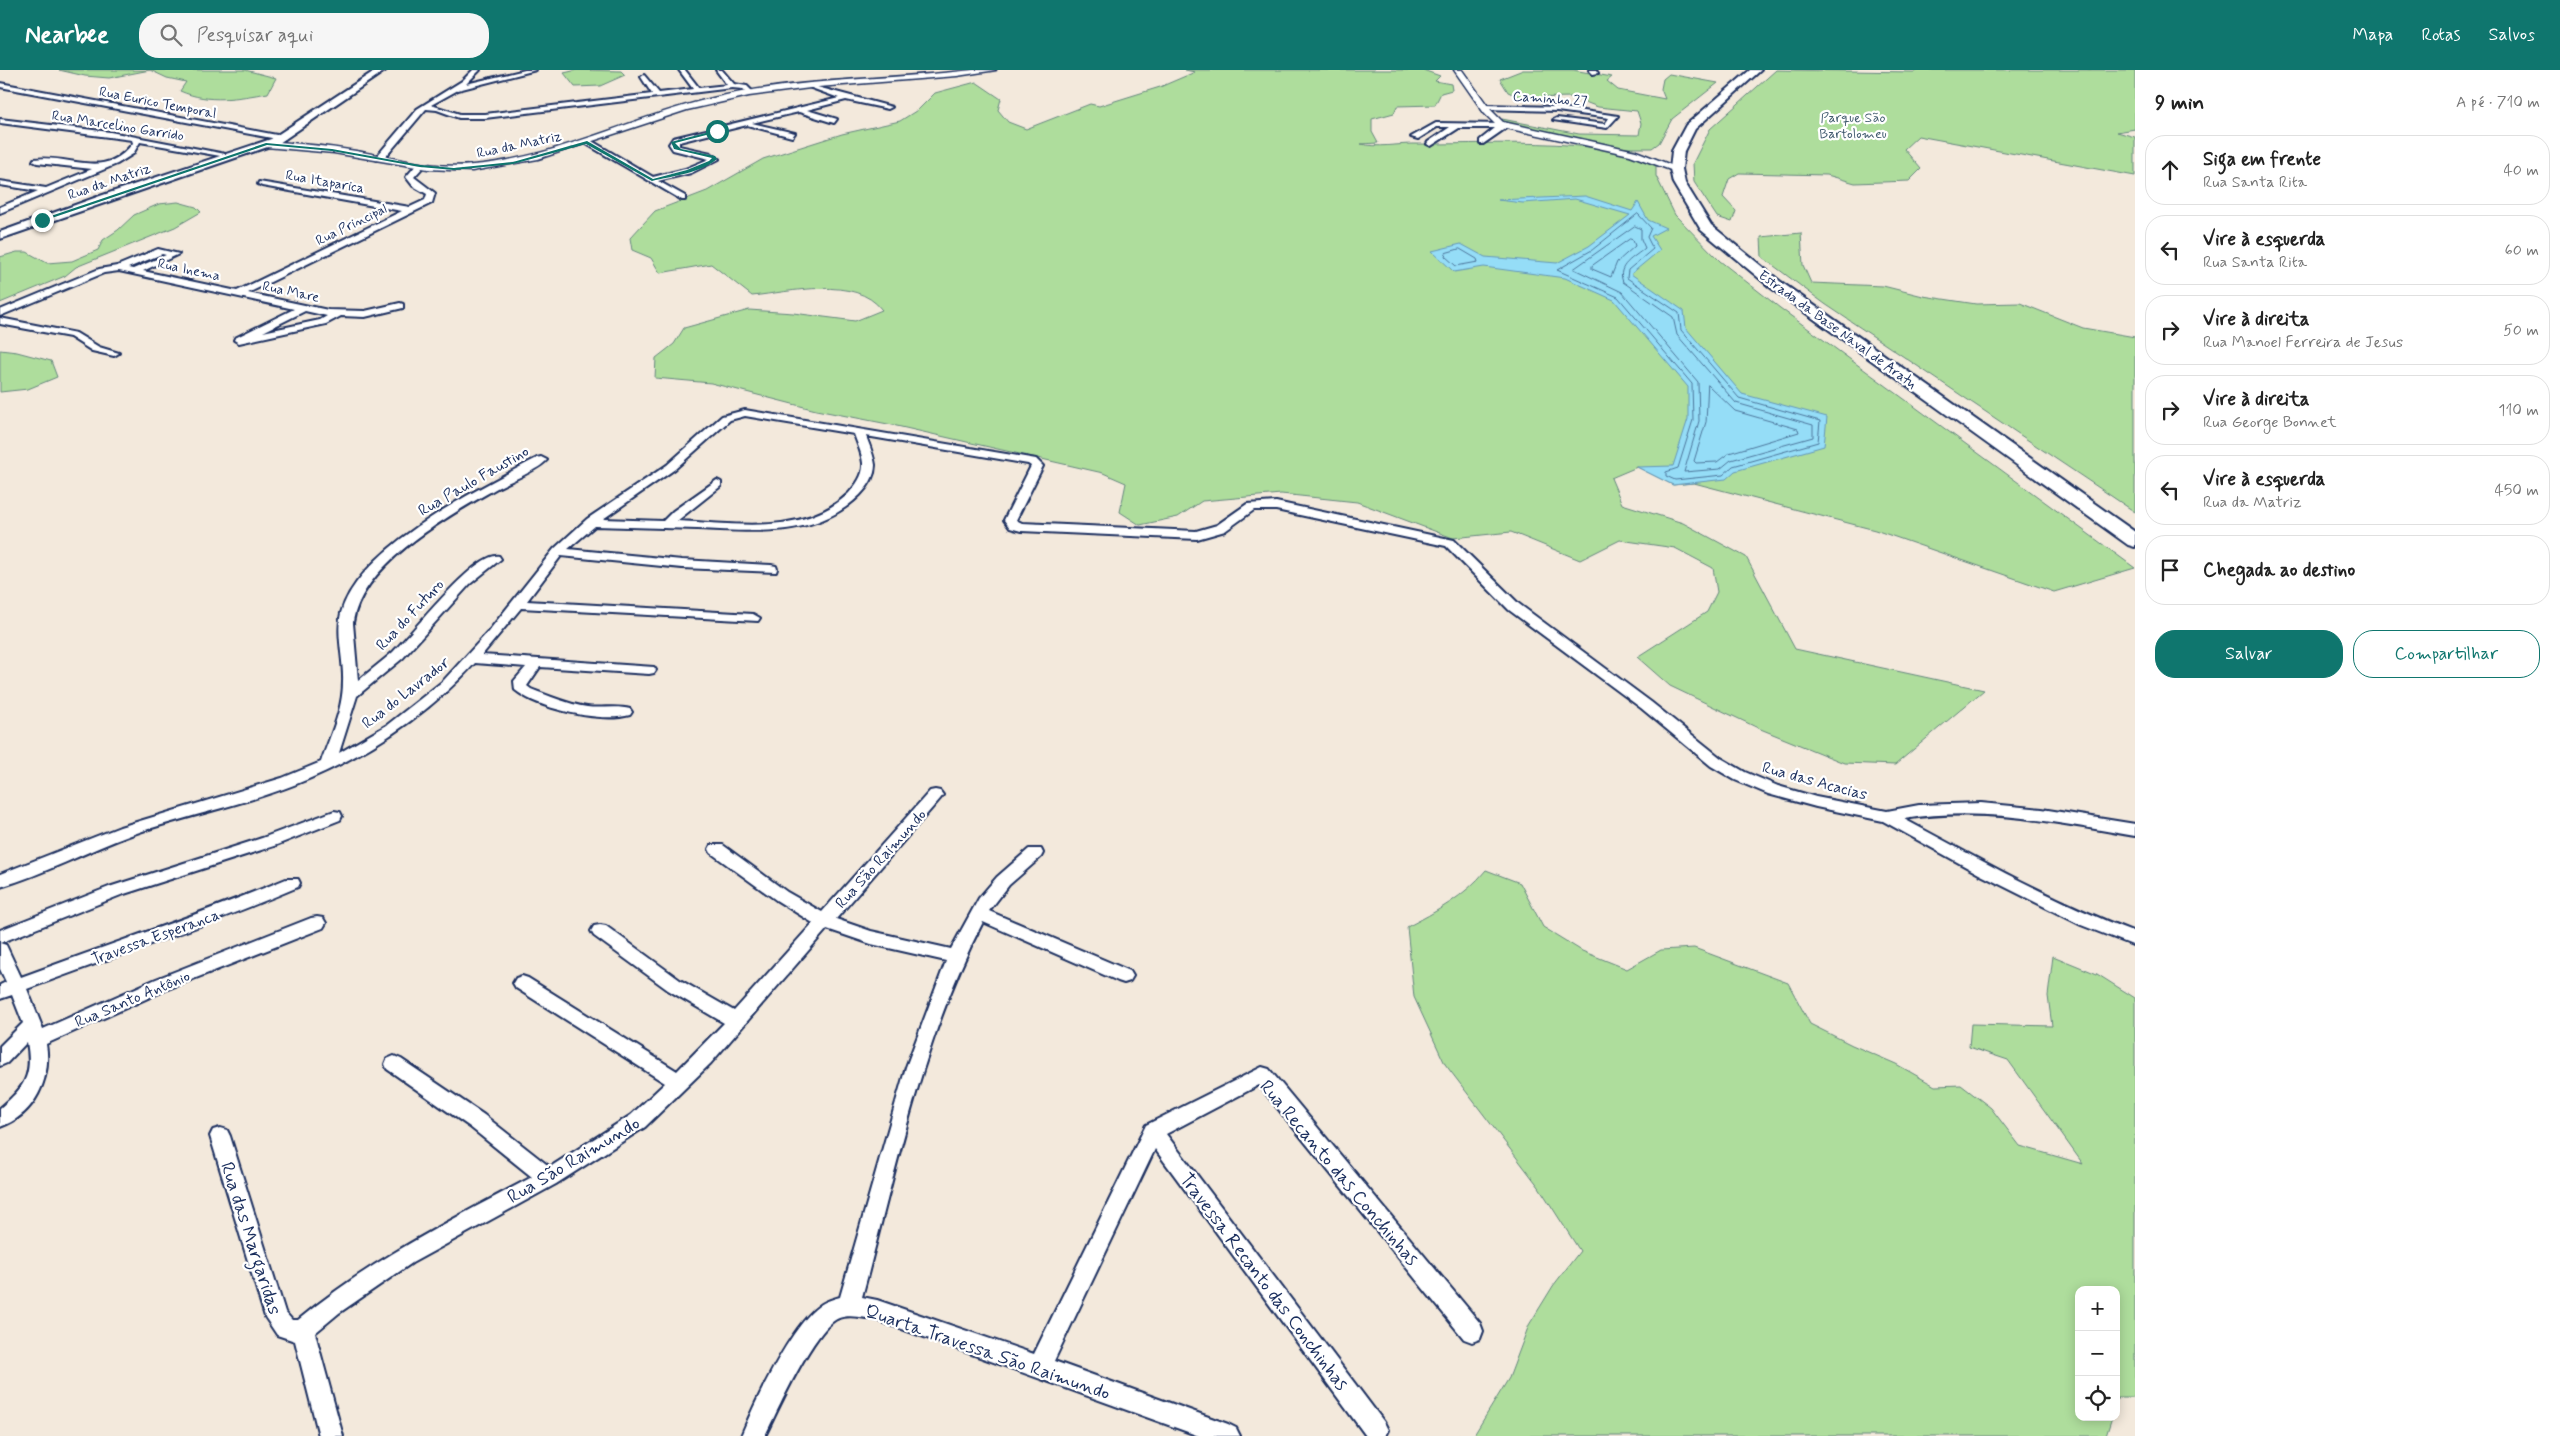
<!DOCTYPE html>
<html lang="pt">
<meta charset="utf-8">
<style>
body{margin:0;font-family:Mynerve,sans-serif;background:#f6f6f6;color:#222}
.controls{position:absolute;right:15px;bottom:15px;display:grid;overflow:hidden;border-radius:10px;box-shadow:0 2px 12px #0003}
.controls button{width:45px;height:45px;display:grid;place-items:center;padding:0;border:0;border-bottom:1px solid #e0e0e0;background:#fff;color:#222;font:25px sans-serif}
.stop{position:absolute;width:15px;height:15px;margin:-11px;border:4px solid #0f766e;border-radius:50%;background:#fff}
.stop.end{background:#0f766e;border-color:#fff;box-shadow:0 1px 5px #0008}
.list{margin:0;padding:0;list-style:none}
h2{display:flex;justify-content:space-between;align-items:center;height:65px;margin:0;padding:0 20px;font-size:21px}
h2 small{font-size:16px;font-weight:400;color:#767676}
.list li{display:grid;grid-template-columns:32px 1fr auto;gap:15px;align-items:center;box-sizing:border-box;height:70px;margin:0 10px 10px;padding:0 10px;border:1px solid #e0e0e0;border-radius:20px}
.list b{display:block;font-size:19px;white-space:nowrap}
.list p{margin:0;font-size:16px;white-space:nowrap;color:#767676}
.list em{font-size:16px;font-style:normal;color:#767676}
.actions{display:flex;gap:10px;padding:15px 20px}
.actions a{flex:1;padding:11px 0;border:1px solid #0f766e;border-radius:20px;text-align:center;font-size:18px;color:#0f766e}
.actions .main{background:#0f766e;color:#fff}
.icon{flex:none;width:28px;height:28px;fill:none;stroke:currentColor;stroke-width:2;stroke-linecap:round;stroke-linejoin:round}
.map{position:relative;flex:none;width:2135px;height:1366px;overflow:hidden}
header{display:flex;align-items:center;gap:30px;box-sizing:border-box;height:70px;padding:0 25px;background:#0f766e;color:#fff}
header strong{font-size:24px}
nav{display:flex;gap:28px;margin-inline-start:auto;font-size:18px}
.search{width:350px;height:45px;background:#f6f6f6;display:flex;align-items:center;gap:12px;box-sizing:border-box;padding:0 18px;border-radius:20px;color:#767676;font-size:19px}
main{display:flex}
aside{flex:1;background:#fff}
.map>svg:first-child{display:block}
</style>
<header>
<strong>Nearbee</strong>
<div class="search"><svg class="icon" aria-label="search" viewBox="0 0 24 24"><circle cx="10" cy="10" r="6"/><path d="M15 15l6 6"/></svg>Pesquisar aqui</div>
<nav><a>Mapa</a><a>Rotas</a><a>Salvos</a></nav>
</header>
<main>
<div class="map">
<svg width="2135" height="1366" viewBox="0 0 2135 1366">
<rect width="100%" height="100%" fill="#f3e9dc"/>
<filter id="ink" filterUnits="userSpaceOnUse"><feTurbulence type="fractalNoise" baseFrequency=".02" numOctaves="2"/><feDisplacementMap in="SourceGraphic" scale="10" xChannelSelector="R" yChannelSelector="G"/><feConvolveMatrix kernelMatrix="1 2 1 2 8 2 1 2 1" color-interpolation-filters="sRGB"/></filter>
<g filter="url(#ink)">
<path fill="#aedd9c" stroke="#64867d" d="M59,0H245L276,8L268,23C237,28 210,34 180,21L186,12L167,8L150,0L109,8L85,6Z
M577,0L621,1L625,5L600,16L575,17L564,3Z
M1185,0H1423L1440,6L1435,11L1451,14L1452,20L1441,23L1435,35L1397,36L1394,43L1372,49V62L1378,73L1361,74C1378,78 1396,74 1414,74C1475,75 1605,65 1656,95V106L1675,145L1720,191L1780,238L2135,498L2054,522L1875,460L1694,413L1673,415L1637,397L1611,408L1622,434L1683,453L1746,487L1795,579L1984,620L1895,695L1844,693L1758,658L1670,616L1637,587L1707,542L1717,522L1713,498L1675,478L1620,470L1580,490L1511,462L1453,468L1357,432L1281,424L1202,431L1178,447L1140,455L1120,442L1126,413L1103,403L888,354L816,340L711,313L655,308L656,288L674,274L684,258L749,240L793,243L855,251L882,240C856,205 790,222 752,226L711,194L660,203L651,188L632,180L630,168L655,141L707,121L763,89L842,64L900,51L919,39L935,23L976,12L1001,29L998,40L1008,52L1026,59L1090,34L1099,36L1160,17L1195,2Z
M1523,0H1573L1612,7L1607,11L1618,20L1665,29L1661,19L1663,9L1669,4L1718,13L1672,49L1659,73L1652,78H1621L1503,53L1502,49L1579,64L1639,65L1641,53L1637,41L1598,37L1572,27L1522,28L1508,22L1500,9Z
M1776,0L1914,2L1920,0H2135V59L2117,62L2135,67V106L1918,66L1904,79L1921,99L1909,111L1855,113L1827,105L1739,103L1729,109L1723,127L1736,141L1732,152L1717,147L1694,112L1693,93L1710,59Z
M178,132L196,137L201,142L175,157L76,197L65,206L0,233V187L17,182H27L47,193L72,191L98,180L103,170L118,160L134,145L159,134Z
M1801,163L1803,195L1811,213L1883,216L1923,226L1976,234L2020,233L2083,258L2135,267V442L1825,234L1762,187L1761,167Z
M0,280L17,282L51,291L57,307L28,319L0,322Z
M1486,800L1520,813L1543,857L1582,881L1627,899L1661,880L1694,878L1788,913L1810,954L1852,975L1896,994L1935,1016L1961,1015L1991,1038L2020,1076L2083,1094L2008,990L1969,977L1971,954L2052,956L2048,926L2053,886L2097,904L2135,928V1327H2118L2116,1332V1220H2079V1347H2112L2106,1366H1439L1474,1365L1509,1308L1529,1255L1553,1216L1580,1181L1539,1117L1445,994L1414,927L1407,857C1436,842 1465,826 1486,800Z"/>
<path fill="#95ddf7" stroke="#6497ba" d="M1585,126L1632,141L1638,132L1648,150L1666,158L1651,166L1660,180L1631,204L1684,241L1686,258L1742,324L1827,347L1824,376L1735,401L1726,409L1673,415L1637,397L1673,396L1688,349V317L1614,230L1565,208L1484,197L1454,202L1432,181L1461,174L1485,187L1557,193L1589,176L1630,145L1575,129L1523,133L1498,130Z"/>
<g fill="none" stroke-linecap="round" stroke-linejoin="round">
<path stroke="#4c759b" stroke-width="1" d="M1638,144L1651,158L1647,167L1653,179L1628,200L1627,208L1679,243L1681,260L1739,328L1820,351L1818,372L1733,396L1723,405L1675,410L1666,406V402L1678,398L1693,350L1692,314L1618,227L1557,200L1592,180Z
M1635,156L1641,159V169L1645,178C1634,188 1616,195 1623,212L1673,247L1677,265L1736,333L1813,355V367L1731,390L1720,399L1684,402L1699,351L1698,312L1622,222L1574,199Z
M1630,169L1633,170L1635,176L1617,192L1611,207L1592,199V196Z
M1460,179L1477,189L1478,192L1456,196L1445,186L1446,183Z
M1708,315L1735,341L1798,359L1799,362L1729,383L1717,392L1696,393L1694,391L1706,352Z"/>
<defs>
<path id="minor" d="M473,0H480L466,14L525,0H536L458,20L431,35L460,44H485L652,24L641,7L644,5L659,23L693,19L679,0H685L699,18L727,15L716,0H722L734,14L747,16L754,23L751,25L743,19L732,18L485,48H459L437,40L426,39L388,84L383,90H377V86L417,39L462,11Z
M1589,0H1596L1598,3L1593,4Z
M0,13L282,66L286,68L282,70L0,17Z
M806,14L892,37L888,39L846,30L807,40L837,49L834,53L799,42L752,53L795,63L792,67L747,55L679,72V76L711,83L719,89L691,103L658,111L685,126V130H682L583,72L590,70L653,107L685,99L709,89L673,80L669,74L673,68L839,28L806,16Z
M1485,35L1557,37L1618,46L1607,58L1553,50L1557,48L1605,54L1609,48L1557,41L1482,39Z
M0,49L110,62L236,86L232,88L140,72L133,84L117,94L0,143V137L38,121L0,115V111L46,118L92,99L37,93L33,91L34,89C72,84 104,111 133,73L132,70L0,53Z
M1436,53L1505,54L1509,56L1483,74H1480V70L1495,58H1459L1431,76L1427,74L1428,72L1450,57H1437L1418,69L1411,67Z
M417,94L424,96L414,107L435,123L432,133L248,223L328,240L365,241L400,233L403,234V238L365,247L341,246L326,254L239,273L234,270L235,268L294,239L119,201L104,203L0,246V240L99,199L117,196L158,179L179,184L143,201L237,221L402,141L262,116L258,114L259,112L410,137L425,130L427,124L413,116L406,107ZM162,184L166,185L133,199L128,198ZM305,241L327,246L320,250L263,262Z
M0,248L76,263L99,277L119,283L114,286L92,281L70,267L0,254Z
M745,340L1036,389L1043,396L1016,450L1022,453L1196,461L1217,455L1247,434L1276,432L1454,470L1519,534L1651,632L1721,688L1745,702L1778,716L1816,727L1887,741L1919,735L1981,733L2042,739L2135,754V766C2059,753 1982,736 1904,749C1980,790 2055,832 2135,862V876L2081,855L1979,804L1883,751L1816,737L1768,724L1735,710L1711,696L1641,638L1509,540L1446,476L1276,440H1254L1225,461L1197,469L1021,461L1010,458L1004,450L1031,396L1028,394L866,366C869,374 874,386 875,395C875,406 868,417 860,425C816,469 754,461 697,459C663,458 630,457 595,456L568,479L682,490L771,495L776,496L777,499L776,502L682,498L561,486L527,531L753,544L760,548L758,551L521,538L482,585L654,597L656,600L654,603L649,604L540,597L527,616L531,619C549,626 568,634 587,637C601,639 617,635 630,639L632,642L630,645C601,653 538,639 515,620L514,611L526,597L475,593C425,648 362,688 294,715C241,736 184,746 131,765C87,781 45,804 0,817V804L120,757L282,708L321,692C330,666 343,640 343,612C344,590 336,565 341,543C359,477 480,418 537,388L541,387L547,390C537,401 510,411 497,418C450,445 361,494 353,553L358,611C369,601 382,592 393,582C412,564 476,481 499,486L501,489L470,514L403,588L357,626L339,683L387,655L443,611L488,562L554,479L587,449L667,395L722,346ZM745,346L854,364C857,373 862,383 863,393C864,405 856,415 849,423C804,467 733,453 677,451L721,416V412L717,410L673,441L663,451L603,449L675,399L730,350Z
M935,720L940,721L943,725L940,729L836,849L871,861L951,879L979,828L997,807L1029,779H1041L1043,783L1041,787L1009,815L989,841L1130,901L1133,906L1130,911L1124,913L1118,911L983,852C922,968 896,1101 862,1227L877,1230L1034,1284L1146,1055L1262,997L1269,999L1480,1253L1483,1261L1480,1269L1472,1272L1464,1269L1259,1015L1166,1064L1384,1352L1388,1360L1385,1366H1366L1155,1079L1054,1291L1228,1354L1236,1358L1240,1366H1199L877,1250C865,1248 850,1244 839,1248C815,1256 777,1342 765,1366H741C755,1332 790,1257 819,1236C825,1231 833,1229 840,1227L906,997L946,891L871,874L827,859L711,993L645,1057L556,1114L412,1193L339,1243L315,1263L343,1366H319L295,1271L277,1265L265,1247L210,1066L213,1060L220,1058L227,1060L230,1066L285,1242L292,1250H298C369,1191 451,1150 532,1107L470,1057L387,999L385,994L387,989L394,986L401,989L484,1045L550,1097L631,1045L665,1013L516,918L513,913L516,908L522,906L528,908L677,1001L724,953L668,920L594,866L591,861L594,856L600,855L606,856L680,910L734,941L813,853L776,830L711,783L709,779L711,775H723L787,822L822,842L930,721Z
M334,741L340,742L342,746L340,750L274,776L121,825L0,873L6,875L21,907C110,874 199,845 286,809H298L300,813L298,817C209,855 117,885 27,919L43,959L156,909L311,848L317,847L323,848L326,853L323,858L168,919L46,974C52,1008 35,1045 0,1057V1038C25,1017 33,1005 27,972L7,993L0,996V976L23,953L12,925L0,929V915L6,912L0,899V860L109,817L262,768Z"/>
<path id="tertiary" d="M973,0H996L957,6L818,17L749,26L687,40L538,89L472,101L428,99L334,83L266,77L262,74L266,71C296,73 326,76 356,81C395,88 433,99 473,95C556,88 632,47 713,28C798,8 886,10 973,0Z
M1454,0H1462L1490,39L1503,52L1636,81L1681,99L1676,102L1630,85L1497,56L1484,43Z"/>
<path id="secondary" d="M376,0H386L279,73L0,169V162L100,126L271,69Z"/>
<path id="primary" d="M1750,0H1761L1695,59L1684,81L1682,99L1685,113L1711,155L1781,212L2135,462V477L2128,475L1771,218L1701,160L1673,113L1670,99L1672,81L1686,55Z"/>
</defs>
<use href="#minor" stroke="#1b2f5e" stroke-width="4"/>
<use href="#tertiary" stroke="#1b2f5e" stroke-width="3"/>
<use href="#secondary" stroke="#1b2f5e" stroke-width="4"/>
<use href="#primary" stroke="#1b2f5e" stroke-width="4"/>
<use href="#minor" fill="#fff" fill-rule="evenodd"/>
<use href="#tertiary" fill="#fff" fill-rule="evenodd"/>
<use href="#secondary" fill="#fff" fill-rule="evenodd"/>
<use href="#primary" fill="#fff" fill-rule="evenodd"/>
</g>
</g>
<path fill="#0f766e" d="M717,60L718,62L675,73L681,79L715,86L717,89C701,103 672,106 652,111L586,74L513,94L454,100L420,97L332,81L267,75L43,151L39,150L266,73L332,79L420,95L454,98L513,92L587,71L653,109L687,100L709,91L712,88L674,79L671,72Z"/>
<g text-anchor="middle" stroke-width="4.5" stroke-linejoin="round" paint-order="stroke">
<g font-size="14" fill="#1b2f5e" stroke="#fff">
<text transform="translate(1550 28) rotate(4)" y="5">Caminho 27</text>
<text transform="translate(158 32) rotate(11)" y="5">Rua Eurico Temporal</text>
<text transform="translate(118 55) rotate(9)" y="5">Rua Marcelino Garrido</text>
<text transform="translate(519 74) rotate(-12)" y="5">Rua da Matriz</text>
<text transform="translate(109 111) rotate(-19)" y="5">Rua da Matriz</text>
<text transform="translate(325 111) rotate(10)" y="5">Rua Itaparica</text>
<text transform="translate(351 154) rotate(-26)" y="5">Rua Principal</text>
<text transform="translate(189 199) rotate(12)" y="5">Rua Inema</text>
<text transform="translate(291 221) rotate(12)" y="5">Rua Mare</text>
<text transform="translate(1838 259) rotate(36)" y="5">Estrada da Base Naval de Aratu</text>
</g>
<g font-size="14" fill="#405a6e" stroke="#fff">
<text x="1853" y="52">Parque São<tspan x="1853" dy="16">Bartolomeu</tspan></text>
</g>
<g font-size="16" fill="#1b2f5e" stroke="#fff">
<text transform="translate(473 410) rotate(-30)" y="6">Rua Paulo Faustino</text>
<text transform="translate(409 544) rotate(-47)" y="6">Rua do Futuro</text>
<text transform="translate(405 622) rotate(-38)" y="6">Rua do Lavrador</text>
<text transform="translate(1815 710) rotate(15)" y="6">Rua das Acacias</text>
<text transform="translate(880 788) rotate(-48)" y="6">Rua São Raimundo</text>
<text transform="translate(155 866) rotate(-20)" y="6">Travessa Esperanca</text>
<text transform="translate(132 928) rotate(-23)" y="6">Rua Santo Antônio</text>
</g>
<g font-size="19" fill="#1b2f5e" stroke="#fff">
<text transform="translate(573 1089) rotate(-31)" y="7">Rua São Raimundo</text>
<text transform="translate(1340 1102) rotate(50)" y="7">Rua Recanto das Conchinhas</text>
<text transform="translate(252 1168) rotate(72)" y="7">Rua das Margaridas</text>
<text transform="translate(1265 1211) rotate(53)" y="7">Travessa Recanto das Conchinhas</text>
<text transform="translate(988 1281) rotate(19)" y="7">Quarta Travessa São Raimundo</text>
</g>
</g>
</svg>
<div class="controls">
<button>+</button>
<button>−</button>
<button><svg class="icon" aria-label="locate" viewBox="0 0 24 24"><circle cx="12" cy="12" r="6"/><path d="M12 2v4M12 18v4M2 12h4M18 12h4"/></svg></button>
</div>
<div class="stop" style="left:717px;top:61px"></div>
<div class="stop end" style="left:42px;top:150px"></div>
</div>
<aside>
<h2>9 min<small>A pé · 710 m</small></h2>
<ul class="list">
<li><svg class="icon" aria-label="ahead" viewBox="0 0 24 24"><path d="M12 20V5M6 11l6-6 6 6"/></svg><div><b>Siga em frente</b><p>Rua Santa Rita</p></div><em>40 m</em></li>
<li><svg class="icon" aria-label="left" viewBox="0 0 24 24"><path d="M17 20v-9H6M10 6l-5 5 5 5"/></svg><div><b>Vire à esquerda</b><p>Rua Santa Rita</p></div><em>60 m</em></li>
<li><svg class="icon" aria-label="right" viewBox="0 0 24 24"><path d="M7 20v-9h11M14 6l5 5-5 5"/></svg><div><b>Vire à direita</b><p>Rua Manoel Ferreira de Jesus</p></div><em>50 m</em></li>
<li><svg class="icon" aria-label="right" viewBox="0 0 24 24"><path d="M7 20v-9h11M14 6l5 5-5 5"/></svg><div><b>Vire à direita</b><p>Rua George Bonnet</p></div><em>110 m</em></li>
<li><svg class="icon" aria-label="left" viewBox="0 0 24 24"><path d="M17 20v-9H6M10 6l-5 5 5 5"/></svg><div><b>Vire à esquerda</b><p>Rua da Matriz</p></div><em>450 m</em></li>
<li><svg class="icon" aria-label="arrive" viewBox="0 0 24 24"><path d="M6 21V4h12l-3 4 3 4H6"/></svg><div><b>Chegada ao destino</b></div></li>
</ul>
<div class="actions"><a class="main">Salvar</a><a>Compartilhar</a></div>
</aside>
</main>
